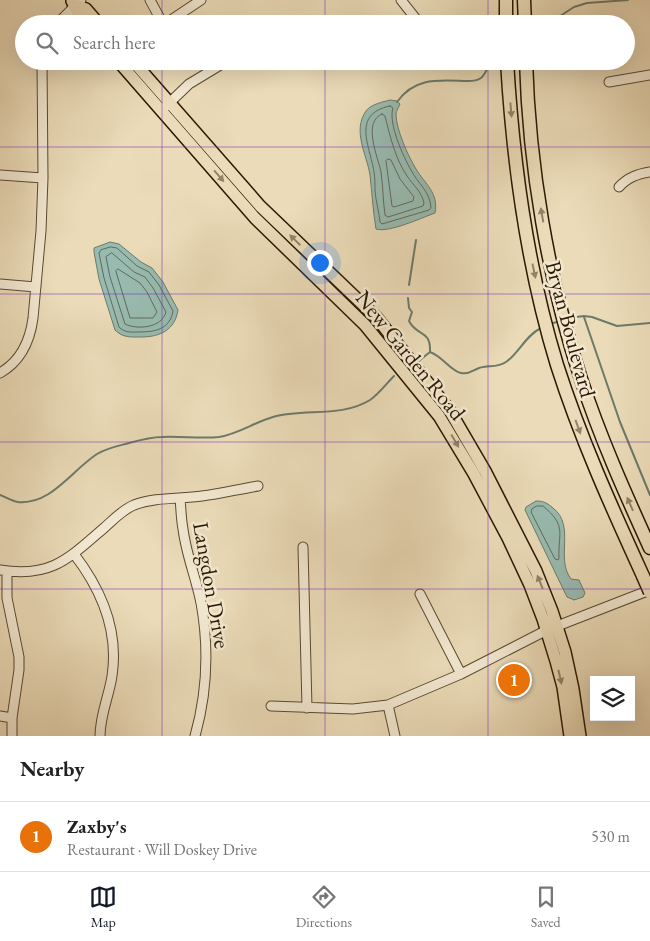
<!DOCTYPE html>
<meta charset="utf-8">
<style>
body{margin:0;font-family:"EB Garamond",serif;background:#f6f6f6;color:#222}
.controls{position:absolute;right:15px;bottom:15px;display:grid;overflow:hidden;border-radius:0px;box-shadow:0 5px 20px #0002}
.controls button{width:45px;height:45px;display:grid;place-items:center;padding:0;border:0;border-bottom:1px solid #e0e0e0;background:#fff;color:#222;font:25px sans-serif}
.you{position:absolute;left:319px;top:262px;width:18px;height:18px;margin:-12px;border:4px solid #fff;border-radius:50%;background:#1a73e8;box-shadow:0 0 0 8px #1a73e833}
.badge{display:grid;place-items:center;width:32px;height:32px;border-radius:50%;background:#111827;color:#fff;font-size:16px;font-weight:700}
.pin{position:absolute;translate:-50% -50%;border:2px solid #fff;box-shadow:0 1px 5px #0006}
.list{margin:0;padding:0;list-style:none}
h2{display:flex;justify-content:space-between;align-items:center;height:65px;margin:0;padding:0 20px;font-size:21px}
h2 small{font-size:16px;font-weight:400;color:#767676}
.list li{display:grid;grid-template-columns:32px 1fr auto;gap:15px;align-items:center;box-sizing:border-box;height:70px;padding:0 20px;border-top:1px solid #e0e0e0}
.list b{display:block;font-size:19px;white-space:nowrap}
.list p{margin:0;font-size:16px;white-space:nowrap;color:#767676}
.list em{font-size:16px;font-style:normal;color:#767676}
.icon{flex:none;width:28px;height:28px;fill:none;stroke:currentColor;stroke-width:2;stroke-linecap:round;stroke-linejoin:round}
.map{position:relative;flex:none;width:650px;height:736px;overflow:hidden}
.search{position:absolute;background:#fff;box-shadow:0 5px 20px #0002;left:15px;right:15px;top:15px;height:55px;display:flex;align-items:center;gap:12px;box-sizing:border-box;padding:0 18px;border-radius:28px;color:#767676;font-size:19px}
.sheet{height:135px;background:#fff}
nav{display:flex;justify-content:space-around;align-items:center;box-sizing:border-box;height:70px;border-top:1px solid #e0e0e0;background:#fff;font-size:14px;color:#767676}
nav a{display:grid;justify-items:center;gap:2px}
nav .on{color:#111827}
.map>svg:first-child{display:block}
</style>
<div class="map">
<svg width="650" height="736" viewBox="0 0 650 736">
<rect width="100%" height="100%" fill="#ebdbb8"/>
<filter id="stains"><feTurbulence type="fractalNoise" baseFrequency=".004" numOctaves="4"/><feColorMatrix values="0 0 0 0 .2 0 0 0 0 .09 0 0 0 0 .02 0 0 0 .5 -.17"/></filter>
<radialGradient id="worn" r=".72"><stop offset=".6" stop-color="#630" stop-opacity="0"/><stop offset="1" stop-color="#630" stop-opacity=".3"/></radialGradient>
<path fill="#98bbb1" stroke="#6c7a6b" d="M390,100L397,101L400,104C399,107 396,111 396,114C396,129 408,156 416,169C425,184 439,193 435,213C421,218 389,233 376,229C373,211 372,193 370,175C367,155 352,131 366,111C371,104 383,102 390,100Z
M110,242L119,244L141,262L152,268L163,282L178,310C175,330 160,337 141,337C131,337 123,338 115,330L99,279L94,252V248Z
M536,501C544,501 547,503 553,508C576,526 555,558 571,579L579,580L585,593L583,597L574,600L567,597L525,510L526,507Z"/>
<g fill="none" stroke-linecap="round" stroke-linejoin="round">
<path stroke="#616a5a" stroke-width="1" d="M390,106L393,108C388,123 403,156 411,170C418,184 430,191 431,208L429,210L382,224L380,222C379,212 376,202 375,191C375,185 375,178 374,172C370,146 351,114 390,106Z
M382,114L385,116C390,136 395,158 407,176C413,185 422,192 424,203L423,206L388,217L385,215C383,201 383,186 381,172C378,157 362,122 382,114Z
M388,159L391,160L400,179L414,197L413,201L394,207L392,206L386,161Z
M111,247L117,248L137,266L149,272L159,285L173,311C170,330 154,332 138,332C131,332 125,333 119,327L104,278L99,253L101,250Z
M112,253L134,272L145,277L153,288L166,312C162,328 137,330 125,324L110,277L106,257Z
M118,269L140,283L147,292L157,312L153,318H130L117,275L116,271Z
M537,506H543C567,526 558,532 559,558L558,560L555,559L531,512L532,509Z"/>
<path stroke="#6c7a6b" stroke-width="2" d="M548,24L574,7L587,3L628,0
M397,102C414,78 436,80 463,81C470,81 475,82 481,78C486,74 488,66 491,61
M409,285L416,240
M408,298L409,308L412,312L409,321C417,337 431,329 430,352
M584,317L620,422L650,495
M569,318L584,316L592,317L617,326L650,323
M550,324L560,321
M430,352C442,356 451,371 461,373C469,375 473,370 479,368C488,365 497,368 506,362C519,353 525,336 541,328
M420,360L430,352
M0,495C6,497 12,501 18,502C51,505 71,471 97,454C107,448 118,446 129,443C140,440 151,437 162,437C182,436 200,439 219,437C238,434 255,422 273,417C304,408 341,418 370,400C379,394 386,384 394,376"/>
<defs>
<path id="minor" d="M150,0L163,24
M401,0L420,24
M57,24L81,0
M165,24L201,0
M609,82L650,75
M162,110L189,84L227,61
M0,175L43,178
M619,187C628,177 638,174 650,172
M0,284L36,287
M0,373C21,361 30,341 33,318L41,231L43,178L42,61
M180,498C181,508 181,519 183,529C186,554 196,578 201,603C209,647 207,693 195,736
M303,547L307,708
M74,554C101,589 119,630 112,676C109,696 100,715 100,736
M0,570C51,578 68,559 104,528C113,520 122,510 134,505C155,497 179,499 202,496C220,494 239,489 258,486
M7,571V598L19,657V670L12,718V736
M420,594L461,674
M388,705L395,736
M271,706L353,709L388,705L461,674L547,630L650,590
M0,716L12,718"/>
<path id="major" d="M72,1L79,16L85,24
M75,5L86,9L99,24
M118,61L255,218L365,325L439,416L474,474L508,538L530,585L543,619L556,661L563,687L570,736
M133,61L260,206L377,318L450,411L485,471L536,571L552,611L565,652L573,689L580,736"/>
<path id="highway" d="M506,0V24
M524,0L525,24
M507,61C513,163 527,267 557,365C580,437 611,506 643,576
M526,61C529,166 548,279 581,379C600,437 625,493 650,548"/>
</defs>
<use href="#minor" stroke="#5a4930" stroke-width="11"/>
<use href="#major" stroke="#2a1802" stroke-width="14"/>
<use href="#highway" stroke="#2a1802" stroke-width="15"/>
<use href="#minor" stroke="#f2e8d1" stroke-width="9"/>
<use href="#major" stroke="#ebdbb8" stroke-width="11"/>
<use href="#highway" stroke="#ebdbb8" stroke-width="12"/>
<defs>
<path id="highway-bridge" d="M643,576L650,592"/>
</defs>
<use href="#highway-bridge" stroke="#2a1802" stroke-width="15" stroke-linecap="butt"/>
<use href="#highway-bridge" stroke="#ebdbb8" stroke-width="12"/>
</g>
<defs><path id="oneway-solid" d="M-6-.8H1V-3.2L6.5 0L1 3.2V.8H-6Z" transform="scale(1.25)"/></defs>
<g fill="#948366">
<use href="#oneway-solid" transform="translate(511 110) rotate(85)"/>
<use href="#oneway-solid" transform="translate(219 176) rotate(49)"/>
<use href="#oneway-solid" transform="translate(542 215) rotate(-100)"/>
<use href="#oneway-solid" transform="translate(295 240) rotate(-136)"/>
<use href="#oneway-solid" transform="translate(534 271) rotate(78)"/>
<use href="#oneway-solid" transform="translate(578 427) rotate(70)"/>
<use href="#oneway-solid" transform="translate(455 441) rotate(60)"/>
<use href="#oneway-solid" transform="translate(630 504) rotate(-114)"/>
<use href="#oneway-solid" transform="translate(540 582) rotate(-112)"/>
<use href="#oneway-solid" transform="translate(560 677) rotate(77)"/>
</g>
<path fill="none" stroke="#7b2cbf" stroke-width="1" stroke-opacity="0.55" d="M162,0V24M325,0V24M488,0V24M162,61V736M325,61V736M488,61V736M0,147H650M0,294H650M0,442H650M0,589H650"/>
<g text-anchor="middle" stroke-width="5" stroke-linejoin="round" paint-order="stroke">
<g font-size="22" fill="#2a1802" stroke="#f2e8d1">
<text transform="translate(571 329) rotate(75)" y="8">Bryan Boulevard</text>
<text transform="translate(411 355) rotate(51)" y="8">New Garden Road</text>
<text transform="translate(212 585) rotate(80)" y="8">Langdon Drive</text>
</g>
</g>
<rect width="100%" height="100%" filter="url(#stains)"/>
<rect width="100%" height="100%" fill="url(#worn)"/>
</svg>
<div class="controls">
<button><svg class="icon" aria-label="layers" viewBox="0 0 24 24"><path d="M12 4l9 5-9 5-9-5zM3 14l9 5 9-5"/></svg></button>
</div>
<div class="you"></div>
<div class="pin badge" style="left:514px;top:680px;background:#e8710a">1</div>
<div class="search"><svg class="icon" aria-label="search" viewBox="0 0 24 24"><circle cx="10" cy="10" r="6"/><path d="M15 15l6 6"/></svg>Search here</div>
</div>
<section class="sheet">
<h2>Nearby<small></small></h2>
<ul class="list">
<li><span class="badge" style="background:#e8710a">1</span><div><b>Zaxby's</b><p>Restaurant · Will Doskey Drive</p></div><em>530 m</em></li>
</ul>
</section>
<nav>
<a class="on"><svg class="icon" aria-label="map" viewBox="0 0 24 24"><path d="M3 6l6-2 6 2 6-2v14l-6 2-6-2-6 2zM9 4v14M15 6v14"/></svg>Map</a>
<a><svg class="icon" aria-label="directions" viewBox="0 0 24 24"><path d="M12 3l9 9-9 9-9-9zM9 14v-3h6M13 9l2 2-2 2"/></svg>Directions</a>
<a><svg class="icon" aria-label="saved" viewBox="0 0 24 24"><path d="M7 4h10v16l-5-4-5 4z"/></svg>Saved</a>
</nav>
